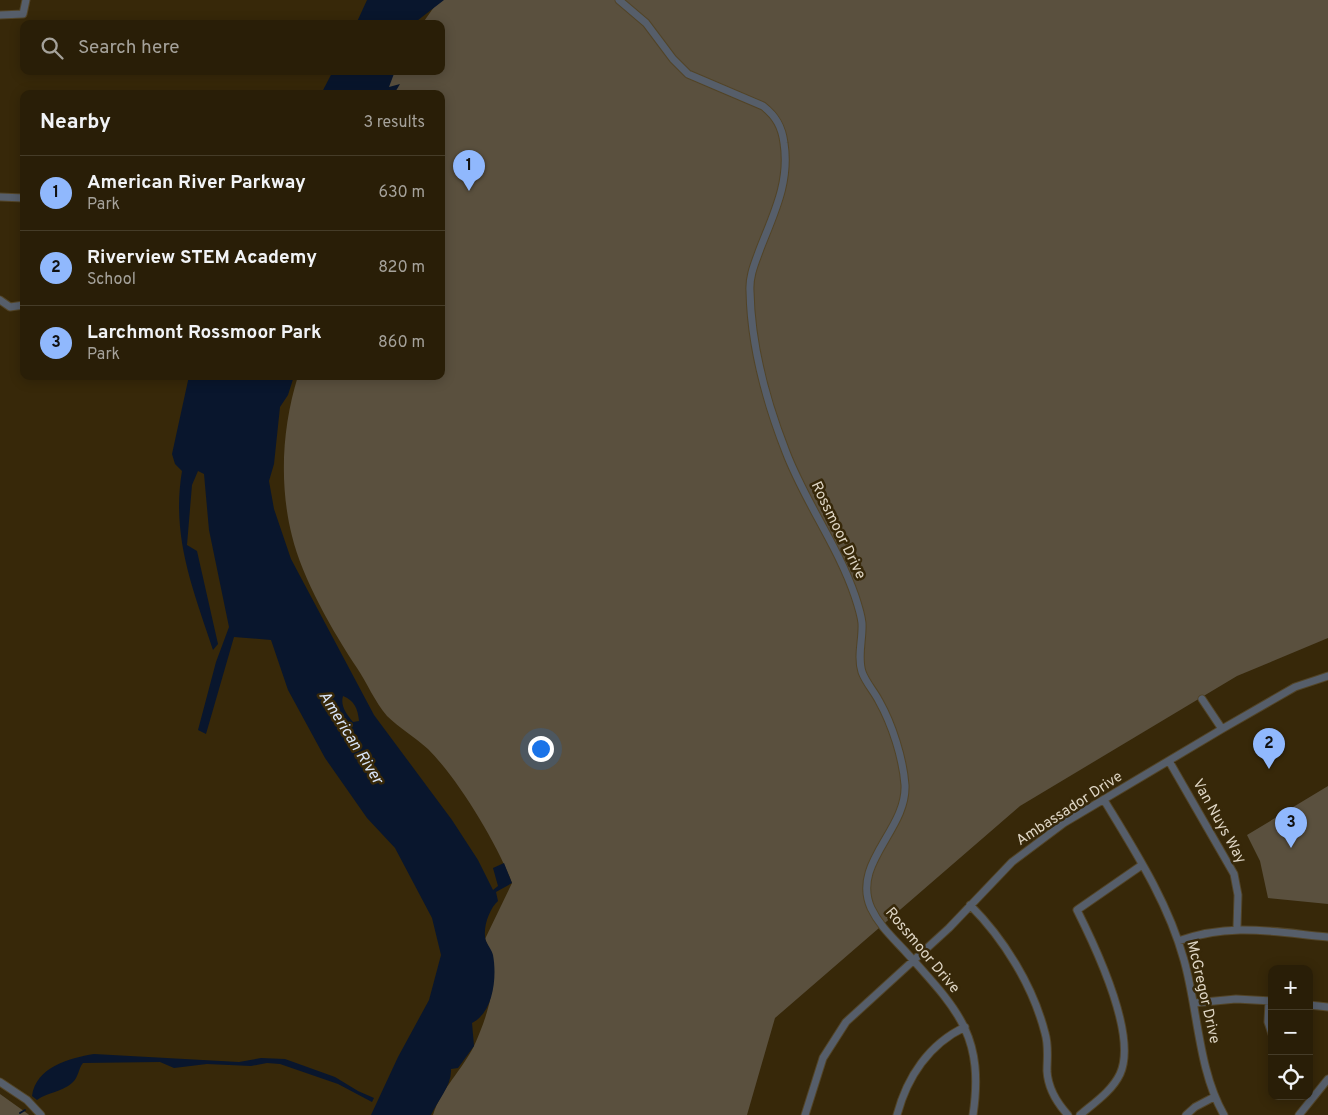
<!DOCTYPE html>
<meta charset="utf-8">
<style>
body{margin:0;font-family:Overpass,sans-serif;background:#352b15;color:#f1f3f6}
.controls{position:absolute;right:15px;bottom:15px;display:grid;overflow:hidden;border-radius:10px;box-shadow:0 2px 12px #0003}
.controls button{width:45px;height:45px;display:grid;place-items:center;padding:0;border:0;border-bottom:1px solid #453c28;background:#291e07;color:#f1f3f6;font:25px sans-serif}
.you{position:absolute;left:540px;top:748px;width:18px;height:18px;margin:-12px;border:4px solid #fff;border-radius:50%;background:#1a73e8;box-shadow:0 0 0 8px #1a73e833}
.badge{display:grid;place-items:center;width:32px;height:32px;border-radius:50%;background:#90b8fd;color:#111;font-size:16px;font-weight:700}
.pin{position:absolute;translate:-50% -41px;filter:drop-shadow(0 1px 2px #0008)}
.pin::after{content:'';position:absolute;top:26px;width:18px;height:15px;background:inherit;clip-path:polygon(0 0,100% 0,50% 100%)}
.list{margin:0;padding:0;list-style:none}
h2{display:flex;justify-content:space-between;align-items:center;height:65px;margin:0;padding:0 20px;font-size:21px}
h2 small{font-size:16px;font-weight:400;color:#a5a29b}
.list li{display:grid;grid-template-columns:32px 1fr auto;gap:15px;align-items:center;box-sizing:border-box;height:75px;padding:0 20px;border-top:1px solid #453c28}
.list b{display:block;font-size:19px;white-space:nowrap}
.list p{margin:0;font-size:16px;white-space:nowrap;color:#a5a29b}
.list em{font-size:16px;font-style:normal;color:#a5a29b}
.icon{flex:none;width:28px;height:28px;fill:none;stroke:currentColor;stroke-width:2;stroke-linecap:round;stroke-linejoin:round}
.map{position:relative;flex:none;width:1328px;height:1115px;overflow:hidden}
.search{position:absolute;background:#291e07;box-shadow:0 2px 12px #0003;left:20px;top:20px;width:425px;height:55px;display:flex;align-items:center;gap:12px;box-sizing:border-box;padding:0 18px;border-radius:10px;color:#a5a29b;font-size:19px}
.panel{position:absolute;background:#291e07;box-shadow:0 2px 12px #0003;left:20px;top:90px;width:425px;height:290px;border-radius:10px}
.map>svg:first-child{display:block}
</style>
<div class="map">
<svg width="1328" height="1115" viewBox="0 0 1328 1115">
<rect width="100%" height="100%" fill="#372809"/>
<path fill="#5a503e" d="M439,0H1328V638L1237,676L1020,806L775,1018L747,1115H433C441,1089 462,1070 474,1046C489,1013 502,972 485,939L512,883C497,843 458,779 428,749C415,737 399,728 387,716C375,702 367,683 357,668C333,632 302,578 292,536C279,485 282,427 298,376H441V94H381L390,71H441V24H422Z
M1328,786V904L1268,898L1260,861L1247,835Z
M0,1094L28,1114L29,1115H0Z"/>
<path fill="#09162d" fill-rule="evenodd" d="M367,0H444L413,24H356Z
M333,71H395L389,87L400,84L394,94H321Z
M189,376H294L288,395L280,407L274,464L269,481L274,509L291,559L374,715L452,820L478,860L493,890L498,886L493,868L504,863L512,883L496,892L498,901C489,909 482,929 486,941C488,946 492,950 493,955C497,976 494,1012 472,1023L474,1046L458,1068L451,1069C452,1085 438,1100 431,1115H371L398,1057L429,1000L441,955L432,918L395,848L367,818L325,758L288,690L271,640L234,637L206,734L198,730L216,662L229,627L209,530L204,474L198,471L192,485L187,545L197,551L218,644L213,650C193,589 171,537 182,471L175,464L172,454ZM343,696C354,700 358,709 359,721L353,722C347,715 340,706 343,696Z
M94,1054L239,1062L261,1058L285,1059L335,1077L358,1091L374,1098L372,1102L338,1084L280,1064L267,1063L251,1066L207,1064L174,1068L160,1062L83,1063C78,1069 79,1077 72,1083C62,1092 48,1092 37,1100L32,1096C36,1067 69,1058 94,1054Z"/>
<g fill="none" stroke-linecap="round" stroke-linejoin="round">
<path stroke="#09162d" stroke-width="2" d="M20,1113L25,1110"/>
<defs>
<path id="minor" d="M619,0L646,23L673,59L688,74L763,106C776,116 782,127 784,143C790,182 774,213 760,249C755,263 749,276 750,291C751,346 766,401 786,452C805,502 838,546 855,596C858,605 861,614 862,623C863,639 857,656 862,672C866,683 874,691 879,701C892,724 903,758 905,785C907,830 851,863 871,908C879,925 892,937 905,951C956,1008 985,1034 973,1115
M0,15L23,14L26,0
M0,197L24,198
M0,300L10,307L24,305
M1202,699L1222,729
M1169,761L1234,874L1238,895L1237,928
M1104,800C1135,851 1168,902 1184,960C1198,1009 1198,1070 1224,1115
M970,905C1004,939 1033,986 1045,1033C1049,1046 1047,1058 1047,1071C1048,1088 1057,1103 1068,1115
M1178,941C1231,922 1274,932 1328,937
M1269,1001L1268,1022L1272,1034
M1194,1003L1236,999L1272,1001
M1309,1005L1328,1007
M0,1082L27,1100L41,1115
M805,1115L823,1058L846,1022L949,928L1012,862L1064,823L1222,729L1295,687L1328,676
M897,1115C907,1077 929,1044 965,1027
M1080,1115C1094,1103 1112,1091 1120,1074C1138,1035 1095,946 1077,910L1142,865
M1186,1115L1195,1107L1214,1097
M1299,1115L1328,1079"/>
</defs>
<use href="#minor" stroke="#524427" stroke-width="9"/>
<use href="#minor" stroke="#565e6a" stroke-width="7"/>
</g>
<g text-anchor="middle" stroke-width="5" stroke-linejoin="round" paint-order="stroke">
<g font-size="15" fill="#ded5c4" stroke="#372809">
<text transform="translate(839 530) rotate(64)" y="5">Rossmoor Drive</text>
<text transform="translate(1069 808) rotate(-33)" y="5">Ambassador Drive</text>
<text transform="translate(1220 821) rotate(61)" y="5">Van Nuys Way</text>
<text transform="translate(923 950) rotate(50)" y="5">Rossmoor Drive</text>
<text transform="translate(1204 992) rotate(77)" y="5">McGregor Drive</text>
</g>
<g font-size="16" font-style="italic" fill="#d9e5fa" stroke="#372809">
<text transform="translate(352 737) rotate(58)" y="6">American River</text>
</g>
</g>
</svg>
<div class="controls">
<button>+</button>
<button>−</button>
<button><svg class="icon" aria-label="locate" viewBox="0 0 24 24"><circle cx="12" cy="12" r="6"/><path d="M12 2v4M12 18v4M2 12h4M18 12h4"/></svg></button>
</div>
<div class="you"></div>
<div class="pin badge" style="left:469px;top:191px">1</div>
<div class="pin badge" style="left:1269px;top:769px">2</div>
<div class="pin badge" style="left:1291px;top:848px">3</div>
<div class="search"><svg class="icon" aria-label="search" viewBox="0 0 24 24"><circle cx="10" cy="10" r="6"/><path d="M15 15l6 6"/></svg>Search here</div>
<section class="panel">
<h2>Nearby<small>3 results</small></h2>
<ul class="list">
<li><span class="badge">1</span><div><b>American River Parkway</b><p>Park</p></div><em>630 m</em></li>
<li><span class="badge">2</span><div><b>Riverview STEM Academy</b><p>School</p></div><em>820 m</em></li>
<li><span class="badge">3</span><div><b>Larchmont Rossmoor Park</b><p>Park</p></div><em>860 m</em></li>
</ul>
</section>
</div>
